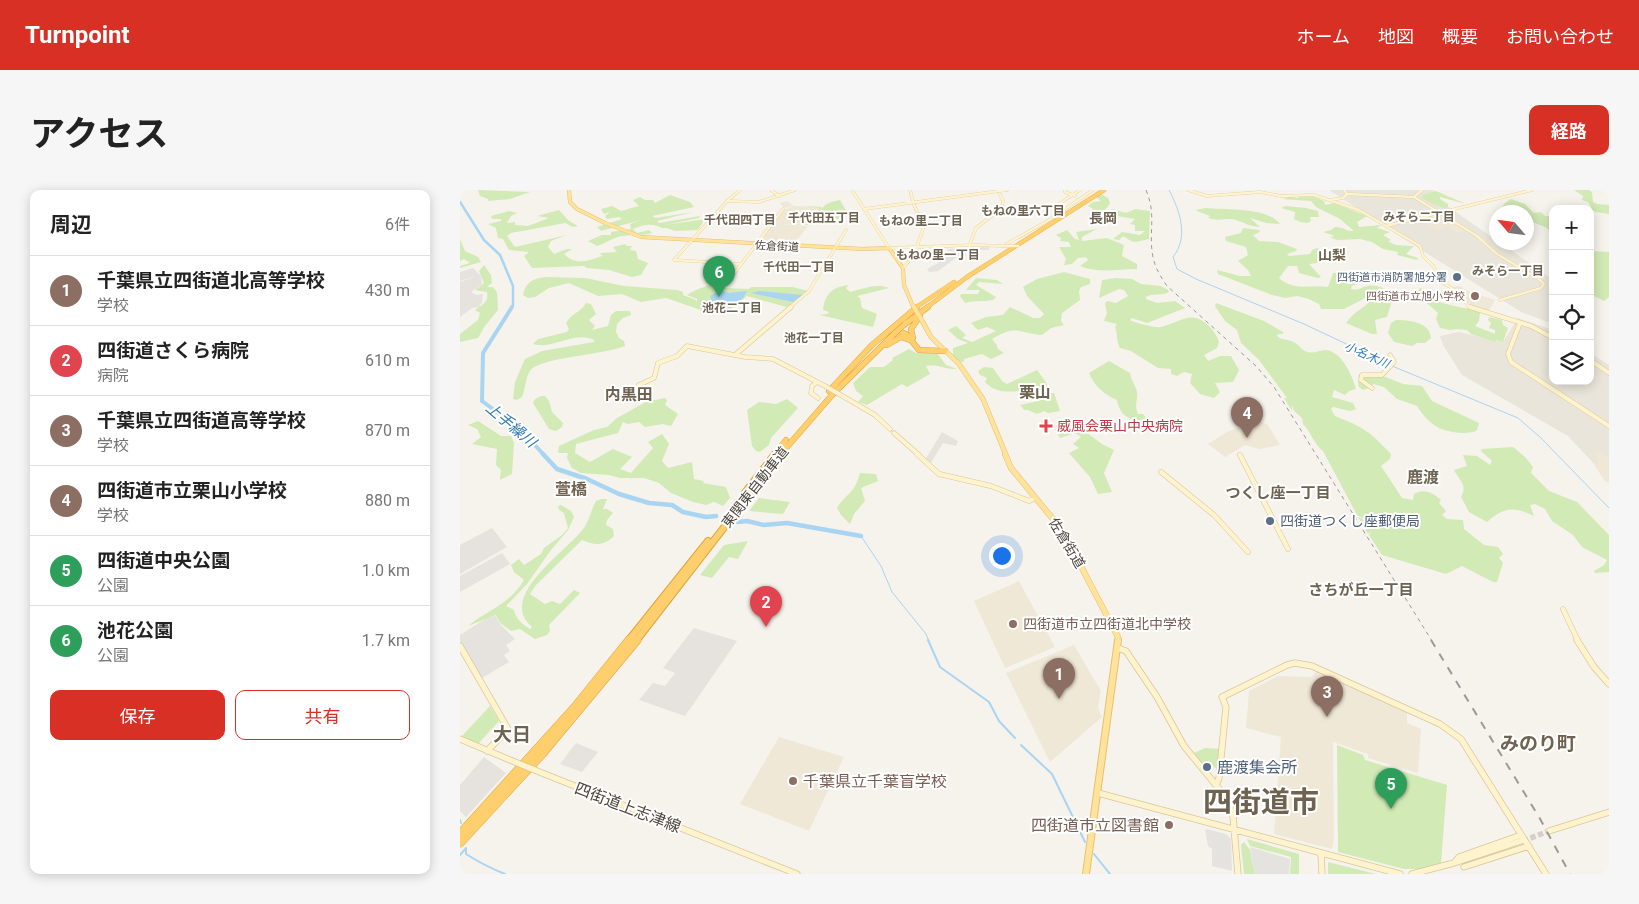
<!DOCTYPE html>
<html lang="ja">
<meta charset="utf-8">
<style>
body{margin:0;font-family:Roboto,"Noto Sans JP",sans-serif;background:#f6f6f6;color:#222}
.controls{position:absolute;right:15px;top:15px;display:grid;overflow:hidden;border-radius:10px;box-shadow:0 2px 12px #0003}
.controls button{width:45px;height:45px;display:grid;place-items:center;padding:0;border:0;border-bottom:1px solid #e0e0e0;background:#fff;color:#222;font:25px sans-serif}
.compass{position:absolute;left:1029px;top:15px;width:45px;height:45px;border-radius:50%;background:#fff;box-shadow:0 2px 12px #0003;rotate:298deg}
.you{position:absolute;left:541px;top:365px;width:18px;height:18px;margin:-12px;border:4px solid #fff;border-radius:50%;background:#1a73e8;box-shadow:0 0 0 8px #1a73e833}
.badge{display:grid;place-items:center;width:32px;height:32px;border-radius:50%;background:#d93025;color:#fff;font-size:16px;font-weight:700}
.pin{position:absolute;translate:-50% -41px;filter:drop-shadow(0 1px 2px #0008)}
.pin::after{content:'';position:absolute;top:26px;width:18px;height:15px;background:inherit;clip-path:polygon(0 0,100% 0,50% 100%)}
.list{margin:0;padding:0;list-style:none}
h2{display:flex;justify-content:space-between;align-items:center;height:65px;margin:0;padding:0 20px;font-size:21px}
h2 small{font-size:16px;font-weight:400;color:#767676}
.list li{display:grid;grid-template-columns:32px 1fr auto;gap:15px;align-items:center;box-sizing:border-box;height:70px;padding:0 20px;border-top:1px solid #e0e0e0}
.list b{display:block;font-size:19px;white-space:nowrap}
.list p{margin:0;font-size:16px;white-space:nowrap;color:#767676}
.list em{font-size:16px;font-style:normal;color:#767676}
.actions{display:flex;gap:10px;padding:15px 20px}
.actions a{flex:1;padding:11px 0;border:1px solid #d93025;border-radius:10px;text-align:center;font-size:18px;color:#d93025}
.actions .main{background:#d93025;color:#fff}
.icon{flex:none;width:28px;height:28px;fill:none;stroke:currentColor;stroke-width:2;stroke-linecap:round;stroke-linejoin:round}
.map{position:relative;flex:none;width:1149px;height:684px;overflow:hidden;border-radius:10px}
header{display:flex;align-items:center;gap:30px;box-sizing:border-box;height:70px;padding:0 25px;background:#d93025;color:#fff}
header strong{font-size:24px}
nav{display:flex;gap:28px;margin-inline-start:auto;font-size:18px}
.intro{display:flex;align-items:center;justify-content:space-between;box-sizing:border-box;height:120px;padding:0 30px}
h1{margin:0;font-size:35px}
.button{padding:12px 22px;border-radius:10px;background:#d93025;color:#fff;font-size:18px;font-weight:700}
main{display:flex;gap:30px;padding:0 30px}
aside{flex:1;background:#fff;border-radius:10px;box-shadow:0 2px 12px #0003}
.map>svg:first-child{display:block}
</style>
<header>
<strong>Turnpoint</strong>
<nav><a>ホーム</a><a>地図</a><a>概要</a><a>お問い合わせ</a></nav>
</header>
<div class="intro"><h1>アクセス</h1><a class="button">経路</a></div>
<main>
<aside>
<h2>周辺<small>6件</small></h2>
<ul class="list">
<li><span class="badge" style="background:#8d6e63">1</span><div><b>千葉県立四街道北高等学校</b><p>学校</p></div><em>430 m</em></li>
<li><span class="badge" style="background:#e0444e">2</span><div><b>四街道さくら病院</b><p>病院</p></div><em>610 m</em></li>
<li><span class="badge" style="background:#8d6e63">3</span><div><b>千葉県立四街道高等学校</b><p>学校</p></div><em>870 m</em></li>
<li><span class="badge" style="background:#8d6e63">4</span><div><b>四街道市立栗山小学校</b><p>学校</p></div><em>880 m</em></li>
<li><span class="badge" style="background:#2e9e5b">5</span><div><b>四街道中央公園</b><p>公園</p></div><em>1.0 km</em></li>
<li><span class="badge" style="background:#2e9e5b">6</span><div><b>池花公園</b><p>公園</p></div><em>1.7 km</em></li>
</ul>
<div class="actions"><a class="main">保存</a><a>共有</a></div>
</aside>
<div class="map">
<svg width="1149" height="684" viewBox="0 0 1149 684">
<rect width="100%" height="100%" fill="#f6f3ec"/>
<path fill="#eae5da" d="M869,0H975L970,4L1036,50V52L1041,53L1093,90V131L1088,132L1063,123L966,63Z
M1058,128L1093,140V191H1130V163L1149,175V290L1108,246L1002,185L983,155L980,146L999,142L1043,152Z"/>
<path fill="#e6e2dd" d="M13,78L21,86L22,94L11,102L16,105L23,104L22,112L19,117L12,118L0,127V92L15,87L0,91V82Z
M482,242L498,251L496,256L483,253L470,274L465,270Z
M32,338L47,357L0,384V355Z
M42,363L50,374L0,402V386Z
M36,426L40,434L55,449L46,455L50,461L44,465L49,472L22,488L0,451V445L27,428Z
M234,438L277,451L225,526L179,510L193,493L205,496L215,483L203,478Z
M116,553L138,562L122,582L100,574Z
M24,567L46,583L6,627L0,621V595Z"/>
<path fill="#efe8d6" d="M327,11L334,16L362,17L351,35L320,34L348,36L338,49L328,53L300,52L324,20L333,16L324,18L320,13Z
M982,24L1007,40L998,43L988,36L977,40L960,29Z
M1001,96L1005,100L1035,110L1028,122L1009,114L1000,102L992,97Z
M797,230L808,235L820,255L800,259L785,255L765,267L748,254L767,242Z
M1140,262L1149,268V293L1144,290L1135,276L1139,272L1135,264Z
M559,391L595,457L545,478L514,411Z
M614,455L641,501L638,518L642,527L590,572L546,483Z
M856,481L947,521V533L961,539L958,583L908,568V564L873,552L874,647L872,659L814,644L821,547L786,538L789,501L818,486L852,487Z
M319,547L384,567L349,641L280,614Z"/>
<path fill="#d2eab5" d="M18,0L70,2L50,9L28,11V9L20,6Z
M1114,0H1129L1132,2L1133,12L1137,14L1149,15V24L1136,22L1129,19L1131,17L1128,12L1122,10L1123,6Z
M976,1L1006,14L980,7V9L988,14V17L984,18L973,14L962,8L963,5Z
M641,4L648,8L650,13C645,22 641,23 632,22L635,20L628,16L633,12L641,11L636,7Z
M210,5L230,12L234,17L192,26L196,28L233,22L197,31L199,33L240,26L239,28L205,35L245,29L238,40L215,41L207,38H202C193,33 184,34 173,39L177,43L189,40L192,43C182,46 173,44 163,46C153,47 147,53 137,56L128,51L142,45H151V42L171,39L170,34L181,30L141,41L137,37L162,29L159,27L147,29L145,26L150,22L144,24L141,19L152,16L161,21L179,16L173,10L180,7L185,10H193L195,13Z
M844,5L852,6L864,11L865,15L874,13L907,26L897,32L899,37L921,35L917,38L930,42L923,45L931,50L928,51L935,55L954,56L946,64L958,68L957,70L937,65L938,62L923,59L912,52L900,49L877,50L870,47L875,46L863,42L871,40L875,37C882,36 887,42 894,41L880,29L856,17L851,11L822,9L827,8L828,6L837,8Z
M1051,9L1065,14L1074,23L1081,22L1085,26H1092L1093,43L1085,37L1067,30L1066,22H1044L1042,17L1045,13Z
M380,10L387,22L382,31L356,30L360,23L351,35L329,34H350L359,18L344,16L362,17L360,22C364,13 371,12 380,10Z
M825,16L846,18L858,21L859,27H850L851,31L848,33L840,32L834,29L835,22L821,18Z
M746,18C767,20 807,17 820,34L806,33L790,28L800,37C791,37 785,33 776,30C766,27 760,32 748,28L750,26L735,20Z
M652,19L666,23L675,19L690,21L689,49L676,52L671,51L663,46L659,50L653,49L662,42L680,45L685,41H675V35L670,34L675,29L657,26L654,29L640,28L644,25L648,27L652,23L649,22Z
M99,20L109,31L118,36L113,37L105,33L51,43L47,46L55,57L107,45L91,51L88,57L94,64L107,59H112L104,64C116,76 128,71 142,66L140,63L157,62L153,57L165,54L167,56H172L170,60L176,61L178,69L188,73L181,85L172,87L149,80L127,78L124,76L72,78L64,66L69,62L49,60L43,49L38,48L36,38L28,34L41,31V29H32L31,26L49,21L57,23L51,26L47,33L55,32V35L68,36L89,28L77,26Z
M783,38L799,40L800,42L793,45L799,51L818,52L837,59L836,61L827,64L829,66L850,64L852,60L857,58L871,64L863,68V72L849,74L861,87L858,88L839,83L837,76H828L819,88C835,102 848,94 868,97L873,83C886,83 892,85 902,92L892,96L891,99C897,101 900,98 907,96C917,94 925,99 934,104L927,127L915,130L917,144H912L886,133C893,122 906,117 915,107L911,105L884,119H861L859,114L849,109L837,106L825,108L812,105L758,84L757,80L780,86H791L788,80L778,71L788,65L786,57L766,51L765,47L781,43Z
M637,39L622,47V51L647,48L664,55L662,66L677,74V79C658,79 639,84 620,76L628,70L626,67L618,68L612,74L604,75L606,69L599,57H611L609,52L600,51L601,48L596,45L607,40L615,49L619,50L616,42Z
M0,49L5,61L18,67L21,72L0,78V76L10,73L4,69L0,71Z
M1130,61L1149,62V107L1144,111L1130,104Z
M24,75L31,85L32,93L27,97H33L37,102L38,120L25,136L18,148L0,152V144L18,130L20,123L15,120C22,114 29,113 27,102L15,100L24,93L19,81Z
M604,82L630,89V94L621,97L619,101L620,110L602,123L601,131L604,135L591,138L582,145C556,143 557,134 532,149L536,154L538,159L544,163L531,169L522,164L504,169V172H500L493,166V158L508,153L498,149L488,140L496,136L506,145L502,148L512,152L536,141L527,137L518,140L511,133L526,127L543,125L550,117L573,128H580L584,124L567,106L563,97L577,89Z
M85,87L125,88L164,96L217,100L223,102V105L236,110V113L237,109L227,105C237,98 255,92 267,93L264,98L289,99L291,97H332L349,101L330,118L287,106L265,124L247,118L241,120L206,108L181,112L162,104L138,106L109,93L89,98L75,107L68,108L63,105C66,92 72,89 85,87Z
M516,88L537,90L543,94L519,92L516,95L536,107L533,110C523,112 515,110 505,113L500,106L501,104H518L520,100H506Z
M656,88L672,89L681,94L701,96L708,100L709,102C702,106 693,103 686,107V109L697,113L715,111L725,118L687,133L672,128L670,130C675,133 695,138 701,137C710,135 718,130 727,128C742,125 755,140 759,152L757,158L744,165L748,171L760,166H771L779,180L773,192L755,193L760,202L754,208L740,204L730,193L732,184L724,182L717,186L711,184V179L698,178L671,161L660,158C656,151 658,145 655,137L657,134L644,131L647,123L645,114L647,111L656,113L668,106L664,100L659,99L639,108L642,90Z
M389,95L386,98L390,102C404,99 415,93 429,98L397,106L400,108L402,118L417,124L413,137L359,125L367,124L369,122L363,120C365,103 373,97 389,95Z
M960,98L979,107L977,111C992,117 1006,117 1020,122L1019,131L1015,136L1035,144V140L1029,138L1031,133L1028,130L1029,127L1042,130L1043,135L1048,138L1043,152L1036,150V152L1011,144L1007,140L997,139L990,140L980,138L976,129L978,123L956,103Z
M126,113L131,114L136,124L129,130L135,136L132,140L148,136L151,125L156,121H170L171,125L163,128L157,134L156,142L159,148L164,151L165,156C144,165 80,167 70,181C65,188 66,198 62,207L57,210L53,209L55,192L65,169L82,161L134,152V150C116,140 92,160 73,154L78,149L107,142L109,139L106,133C111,124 121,122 126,113Z
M756,113L804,131L823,142V144H818L817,146C821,150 826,149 831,151C838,153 841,160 847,162C854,164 860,160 866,160C882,162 892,185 896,199L889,201L885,205L874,200L872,207L893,213L896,219L890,221L873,217L871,219L875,226C905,238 909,241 931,264L930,269L921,276L942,308L953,310L954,304C964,298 973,303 981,310L979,313L986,321L982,325L987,329L1003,330L1004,339L1024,355L1038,357L1043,364L1039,368L1043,373L1037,392H1033L1002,376L986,384L922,365L909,345L912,341L908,344L898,327L911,333L897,325L863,261C853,253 852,243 843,234L842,228L834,221L832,214V221L824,208H827L799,170L781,153L777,140L765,131L755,116Z
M936,130C949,130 970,132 971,148L965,153H957L952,156L934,152L928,143L931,133Z
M449,159L456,163H477L486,175L497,179C487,180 475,173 466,176L470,184L447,197L442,194L407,215L398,212L403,206L396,201L393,193L410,177H424L433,170L432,168Z
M649,171L670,183C671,189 674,193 676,199C680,208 673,212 678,224H683L689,232L688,235C673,229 660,229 657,210C645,205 634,196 629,183Z
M524,177L533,178L542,191L547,194L577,180L586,192L589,203H594L600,221L588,223L584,221L577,224L568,220H564L560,215L578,211L576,204L569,199C555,202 536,205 525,192L527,188L520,185L518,181Z
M899,184L923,186L943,194L962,196L972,211L1019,233L1017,240C1009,246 986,242 977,237C970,233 961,223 957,216L937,209L924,197L913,194L909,198L903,200L899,197L898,193Z
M81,206H85L89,211L92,222L103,233L102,237L96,241L89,239L73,213L75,209Z
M205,208L207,210L205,215L218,224L211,236L203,234L185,237L179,232L168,234L163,232L158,243L116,254L115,263L130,272L153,259L172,267L160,279L171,283L193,258L188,252L202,244L209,254L202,271L208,278L232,272L234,289L244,291L243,293L266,297L270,308L263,316L254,312L246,315L233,312L211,303L199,293L184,288H160L149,285L121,283L112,278L107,268L108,263H98L99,256L134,240L147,237L157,228L186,212Z
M327,209L338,218L311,248L309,255L300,262L296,261L292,256L287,220L299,212L316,214Z
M18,231L41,246H51L54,253L52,284L40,290L41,280L36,275L37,259L12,254L21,247L17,239L8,235Z
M611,231L642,254L654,260L644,283L652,302L638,304L630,287L609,263L619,258L613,254L621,247L615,243L600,248L595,239Z
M1053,257L1065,267L1073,277L1071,283L1089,301L1117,312L1149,345V382L1135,383L1134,381L1144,375L1147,370L1122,357L1113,345L1092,331L1085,319L1075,314L1070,315L1074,326C1054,316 1044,317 1027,332L1009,322L1001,307C1008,295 999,290 994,280L1007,276L1003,265L1017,266L1030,275L1032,271L1021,261L1022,259Z
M400,283L416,284L418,291L401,298L405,311L394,324L390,334L381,325L377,318C387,302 394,305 400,283Z
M299,308L330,312L323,324L289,321Z
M141,309H147L143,319H147L153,323L147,330L146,335L153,339L154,346C143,356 136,356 122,350L76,395L70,404L85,414L92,411L100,414L114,400L120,403L89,435L90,441L87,445L75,449L60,439L51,441L40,433L36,425L8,436C29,419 49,415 64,390L54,382L51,375L59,369L64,375L81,364L84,358L102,345L108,338L104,323L99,320L98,316L101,315L111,321L114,327L108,340L91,360L67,394L46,416L54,420C56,429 62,434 70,439L72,437C36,407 107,361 123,339C129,332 131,320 136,311Z
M288,351L278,369L269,367L252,388L240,385L264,355Z
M30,516L39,531L18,554L2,546Z
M877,555L903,565L905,570L987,595L981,673L960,679H944L878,662Z
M745,558L760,559L759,580L747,573L742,577L732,564Z
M787,649L839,664V684H830L831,667L790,656Z
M784,652L790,660L795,684H784L781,655Z
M868,672L916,684H868Z"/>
<path fill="#e5e3e0" d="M529,57V60H512L493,70L478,81L469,82L467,79L482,71L487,65L488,59Z
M747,639L766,644L771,649L772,681L752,676V659L748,656L745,640Z
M790,657L830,669L829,684H795Z"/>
<path fill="#a9d4f2" d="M261,100L269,103L287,101L283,108L270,118L252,111L250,106Z
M299,101L343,105L333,112L291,103Z"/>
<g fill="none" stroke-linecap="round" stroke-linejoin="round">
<path stroke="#a9d4f2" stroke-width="1" d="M709,0C720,21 729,47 713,67L717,79L736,89L844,134L929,174
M932,176L1058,228L1081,248L1149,318
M401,346L421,376L432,402L466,444L469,451"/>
<path stroke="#a9d4f2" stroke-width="2" d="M468,450L480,477L529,512L539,531L555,548
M561,555L592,584L625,652
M0,630L1,633
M634,664L650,684
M0,665L6,658V664C20,673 30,678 45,684"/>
<path stroke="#a9d4f2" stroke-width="2.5" d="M0,12L24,50L40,65L53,96V115L51,118"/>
<path stroke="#a9d4f2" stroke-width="4" d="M52,117L23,163L22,211L60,239L84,265"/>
<path stroke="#a9d4f2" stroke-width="4.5" d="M83,264L97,279L127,289L159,304L189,313L212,315L223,322L246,327L256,326
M277,332L287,331L304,335L327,333L401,346"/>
<path stroke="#d4d0c8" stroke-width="5.5" stroke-dasharray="5.5 2.5" stroke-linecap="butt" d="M1063,651L1089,641"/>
<defs>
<path id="secondary-far3" d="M311,0L319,6
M392,0L429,58L514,55L544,56
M605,0V2L615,6
M728,0L747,6L800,2L821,6L854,5L899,20L960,56L963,66L974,77L980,91L998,102L1008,116L1014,118
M887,4L954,7L1017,46L1037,64L1079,89L1084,94L1081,98L1040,110
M954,7L962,0
M870,10L883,8L887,4L884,0
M267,11L299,12L335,0
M596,16L620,0
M404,19L547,0
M926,36L1072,0
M509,56L516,38L542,18L543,10L537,0
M543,56L589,30L633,0
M214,70L268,10L280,0
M214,70L281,74
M443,78L454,65L464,36L454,15L450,0
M267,93L323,19
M329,118L349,101L386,40"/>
<path id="secondary-far2" d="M1010,117L1071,136L1093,148
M1060,133L1048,164L1051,172L1149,236
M275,165L331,117
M1130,170L1149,183
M357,192L352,196L351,203L358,208
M179,195L194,188L198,173L217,166L227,156L285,167L313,169L365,196
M912,198L901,190L902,185H922L934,172L930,165
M379,204L415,225L430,239
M434,243L459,265"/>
<path id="secondary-far1" d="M457,264L479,284L531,296L569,311L575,308
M780,265L828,359
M701,282L754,325L788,362
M1103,419L1118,451"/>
<path id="secondary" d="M1117,450L1134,477L1149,494
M0,456L48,539L27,561
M658,458L666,461L697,507L724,556L769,611L773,626L778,684
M0,549L50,570
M87,585L337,684
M756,595L759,588L766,517L762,507L827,475L835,473L852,476L980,534L1001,549L1086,684
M638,603L940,684
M1089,641L1149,622
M861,663L862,684
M994,673L999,667L1061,645
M1004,677L1069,656
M952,684L994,673L1061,651"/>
<path id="primary-far3" d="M109,0L110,12L117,19L145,33L181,47L403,59
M402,59L429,58L443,78L444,95L452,114"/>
<path id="primary-far2" d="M461,129L471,147L499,174L523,209L546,265"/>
<path id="primary-far1" d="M545,264L551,278L602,340L658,447V451"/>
<path id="primary" d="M626,684L658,450"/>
<path id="highway-far3" d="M455,118L494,92
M466,118L507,87L644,0"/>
<path id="highway-far2" d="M445,134L468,117
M434,139L446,144L459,160L485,161
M453,148L451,139L460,126
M427,155L441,147L450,150
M369,201L412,155L457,117
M314,265L326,250
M320,265L373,204L435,143"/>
<path id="highway-far1" d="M284,304L315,264
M168,451L248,351
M176,451L321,264"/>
<path id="highway" d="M0,644L115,517L169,450
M0,653L82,564L177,450"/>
</defs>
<use href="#secondary-far3" stroke="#d6c79b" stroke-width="3"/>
<use href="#secondary-far2" stroke="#d6c79b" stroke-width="5"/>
<use href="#secondary-far1" stroke="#d6c79b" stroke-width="5.5"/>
<use href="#secondary" stroke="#d6c79b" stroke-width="7"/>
<use href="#primary-far3" stroke="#e6c16a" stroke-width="4"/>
<use href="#primary-far2" stroke="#e6c16a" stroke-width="5"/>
<use href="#primary-far1" stroke="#e6c16a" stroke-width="6"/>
<use href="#primary" stroke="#e6c16a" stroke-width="8"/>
<use href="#highway-far3" stroke="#e0a43c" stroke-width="4.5"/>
<use href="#highway-far2" stroke="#e0a43c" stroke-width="6"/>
<use href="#highway-far1" stroke="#e0a43c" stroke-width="8"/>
<use href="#highway" stroke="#e0a43c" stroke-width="9"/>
<use href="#secondary-far3" stroke="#fff3cd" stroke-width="2.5"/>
<use href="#secondary-far2" stroke="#fff3cd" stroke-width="4"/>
<use href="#secondary-far1" stroke="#fff3cd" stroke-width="4.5"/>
<use href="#secondary" stroke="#fff3cd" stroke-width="5.5"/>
<use href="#primary-far3" stroke="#ffe39c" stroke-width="3"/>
<use href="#primary-far2" stroke="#ffe39c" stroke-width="4"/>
<use href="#primary-far1" stroke="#ffe39c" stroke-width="5"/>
<use href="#primary" stroke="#ffe39c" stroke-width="6"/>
<use href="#highway-far3" stroke="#ffcf6e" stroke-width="4"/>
<use href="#highway-far2" stroke="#ffcf6e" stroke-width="5"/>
<use href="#highway-far1" stroke="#ffcf6e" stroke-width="6"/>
<use href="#highway" stroke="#ffcf6e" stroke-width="8"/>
<path stroke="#9a9a9a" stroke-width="1" stroke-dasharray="4 4" stroke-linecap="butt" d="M686,0C697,26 688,42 693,67C695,78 701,87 707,96L796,176L814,197L972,451"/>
<path stroke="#9a9a9a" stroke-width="2" stroke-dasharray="8 8" stroke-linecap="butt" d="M971,450L1079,627L1110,684"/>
<defs>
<path id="secondary-bridge-far2" d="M544,56H558"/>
<path id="secondary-bridge-far1" d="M365,196L379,204"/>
<path id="secondary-bridge" d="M50,570L87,585"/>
<path id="primary-bridge-far1" d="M452,114L454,118"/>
<path id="primary-bridge" d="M454,117L461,129"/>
<path id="highway-bridge" d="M435,143L445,134"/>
</defs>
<use href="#secondary-bridge-far2" stroke="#d6c79b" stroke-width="3" stroke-linecap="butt"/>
<use href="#secondary-bridge-far1" stroke="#d6c79b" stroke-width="5" stroke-linecap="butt"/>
<use href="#secondary-bridge" stroke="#d6c79b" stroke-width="7" stroke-linecap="butt"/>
<use href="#primary-bridge-far1" stroke="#e6c16a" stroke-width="4" stroke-linecap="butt"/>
<use href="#primary-bridge" stroke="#e6c16a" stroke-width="5" stroke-linecap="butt"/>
<use href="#highway-bridge" stroke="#e0a43c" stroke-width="6" stroke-linecap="butt"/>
<use href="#secondary-bridge-far2" stroke="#fff3cd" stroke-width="2.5"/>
<use href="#secondary-bridge-far1" stroke="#fff3cd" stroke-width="4"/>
<use href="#secondary-bridge" stroke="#fff3cd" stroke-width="5.5"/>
<use href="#primary-bridge-far1" stroke="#ffe39c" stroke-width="3"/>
<use href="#primary-bridge" stroke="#ffe39c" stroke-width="4"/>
<use href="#highway-bridge" stroke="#ffcf6e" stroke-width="5"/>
</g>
<g fill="#5c6f8a" stroke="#fff" stroke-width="2">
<circle cx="997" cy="87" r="5"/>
<circle cx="810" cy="331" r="5"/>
<circle cx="747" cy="577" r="5"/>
</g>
<g fill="#8d6e63" stroke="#fff" stroke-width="2">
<circle cx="1015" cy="106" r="5"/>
<circle cx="553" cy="434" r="5"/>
<circle cx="333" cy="591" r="5"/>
<circle cx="709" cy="635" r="5"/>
</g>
<path fill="#e0444e" stroke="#fff" stroke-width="2" d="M583.5 228.5h5v5h5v5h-5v5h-5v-5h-5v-5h5z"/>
<g text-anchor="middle" stroke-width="4" stroke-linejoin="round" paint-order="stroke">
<g font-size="11" fill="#4b4439" stroke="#fff">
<text transform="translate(317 56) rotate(3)" y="4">佐倉街道</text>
</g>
<g font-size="11" fill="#4e5e75" stroke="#fff" text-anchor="end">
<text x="987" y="91">四街道市消防署旭分署</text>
</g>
<g font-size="11" fill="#785e54" stroke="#fff" text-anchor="end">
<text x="1005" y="110">四街道市立旭小学校</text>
</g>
<g font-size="12" font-weight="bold" fill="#6e6250" stroke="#fff">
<text x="563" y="25">もねの里六丁目</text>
<text x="959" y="31">みそら二丁目</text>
<text x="364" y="32">千代田五丁目</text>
<text x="280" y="34">千代田四丁目</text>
<text x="461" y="35">もねの里二丁目</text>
<text x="478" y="69">もねの里一丁目</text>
<text x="339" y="81">千代田一丁目</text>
<text x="1048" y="85">みそら一丁目</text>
<text x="272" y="122">池花二丁目</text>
<text x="354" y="152">池花一丁目</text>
</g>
<g font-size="12" font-style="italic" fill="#2e7ab2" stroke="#fff">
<text transform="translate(907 165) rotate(24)" y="4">小名木川</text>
</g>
<g font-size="14" font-weight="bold" fill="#6e6250" stroke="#fff">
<text x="643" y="33">長岡</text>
<text x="872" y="70">山梨</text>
</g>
<g font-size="14" fill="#be3a42" stroke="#fff" text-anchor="start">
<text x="597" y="241">威風会栗山中央病院</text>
</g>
<g font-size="14" fill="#4b4439" stroke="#fff">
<text transform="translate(295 297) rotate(-52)" y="5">東関東自動車道</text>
<text transform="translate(607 353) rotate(59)" y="5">佐倉街道</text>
</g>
<g font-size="14" fill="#4e5e75" stroke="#fff" text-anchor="start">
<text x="820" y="336">四街道つくし座郵便局</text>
</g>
<g font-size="14" fill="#785e54" stroke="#fff" text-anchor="start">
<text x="563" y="439">四街道市立四街道北中学校</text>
</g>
<g font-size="15" font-style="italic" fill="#2e7ab2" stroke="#fff">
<text transform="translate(51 235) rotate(40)" y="5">上手繰川</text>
</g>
<g font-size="15" font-weight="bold" fill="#6e6250" stroke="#fff">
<text x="818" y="308">つくし座一丁目</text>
<text x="901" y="405">さちが丘一丁目</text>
</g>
<g font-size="16" font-weight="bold" fill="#6e6250" stroke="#fff">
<text x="575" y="208">栗山</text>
<text x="169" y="210">内黒田</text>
<text x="963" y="293">鹿渡</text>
<text x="111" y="305">萱橋</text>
</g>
<g font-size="16" fill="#4e5e75" stroke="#fff" text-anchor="start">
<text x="757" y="583">鹿渡集会所</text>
</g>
<g font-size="16" fill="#785e54" stroke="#fff" text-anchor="start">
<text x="343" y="597">千葉県立千葉盲学校</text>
<text x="699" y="641" text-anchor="end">四街道市立図書館</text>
</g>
<g font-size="16" fill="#4b4439" stroke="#fff">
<text transform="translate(168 617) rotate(21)" y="6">四街道上志津線</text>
</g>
<g font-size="19" font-weight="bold" fill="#6e6250" stroke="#fff">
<text x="52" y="551">大日</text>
<text x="1078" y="560">みのり町</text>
</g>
<g font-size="29" font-weight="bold" fill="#6e6250" stroke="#fff">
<text x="801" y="622">四街道市</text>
</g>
</g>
</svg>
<div class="controls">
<button>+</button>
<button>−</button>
<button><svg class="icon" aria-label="locate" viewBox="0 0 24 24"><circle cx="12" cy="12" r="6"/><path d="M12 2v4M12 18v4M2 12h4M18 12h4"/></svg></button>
<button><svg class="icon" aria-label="layers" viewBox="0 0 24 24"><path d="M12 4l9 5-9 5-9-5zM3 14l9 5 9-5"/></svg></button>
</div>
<svg class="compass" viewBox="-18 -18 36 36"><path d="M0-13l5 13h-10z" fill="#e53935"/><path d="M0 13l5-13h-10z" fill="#767676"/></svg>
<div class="you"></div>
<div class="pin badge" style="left:599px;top:509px;background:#8d6e63">1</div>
<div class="pin badge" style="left:306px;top:437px;background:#e0444e">2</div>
<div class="pin badge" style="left:867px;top:527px;background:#8d6e63">3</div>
<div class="pin badge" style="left:787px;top:248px;background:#8d6e63">4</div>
<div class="pin badge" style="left:931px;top:619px;background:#2e9e5b">5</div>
<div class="pin badge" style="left:259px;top:107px;background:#2e9e5b">6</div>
</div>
</main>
